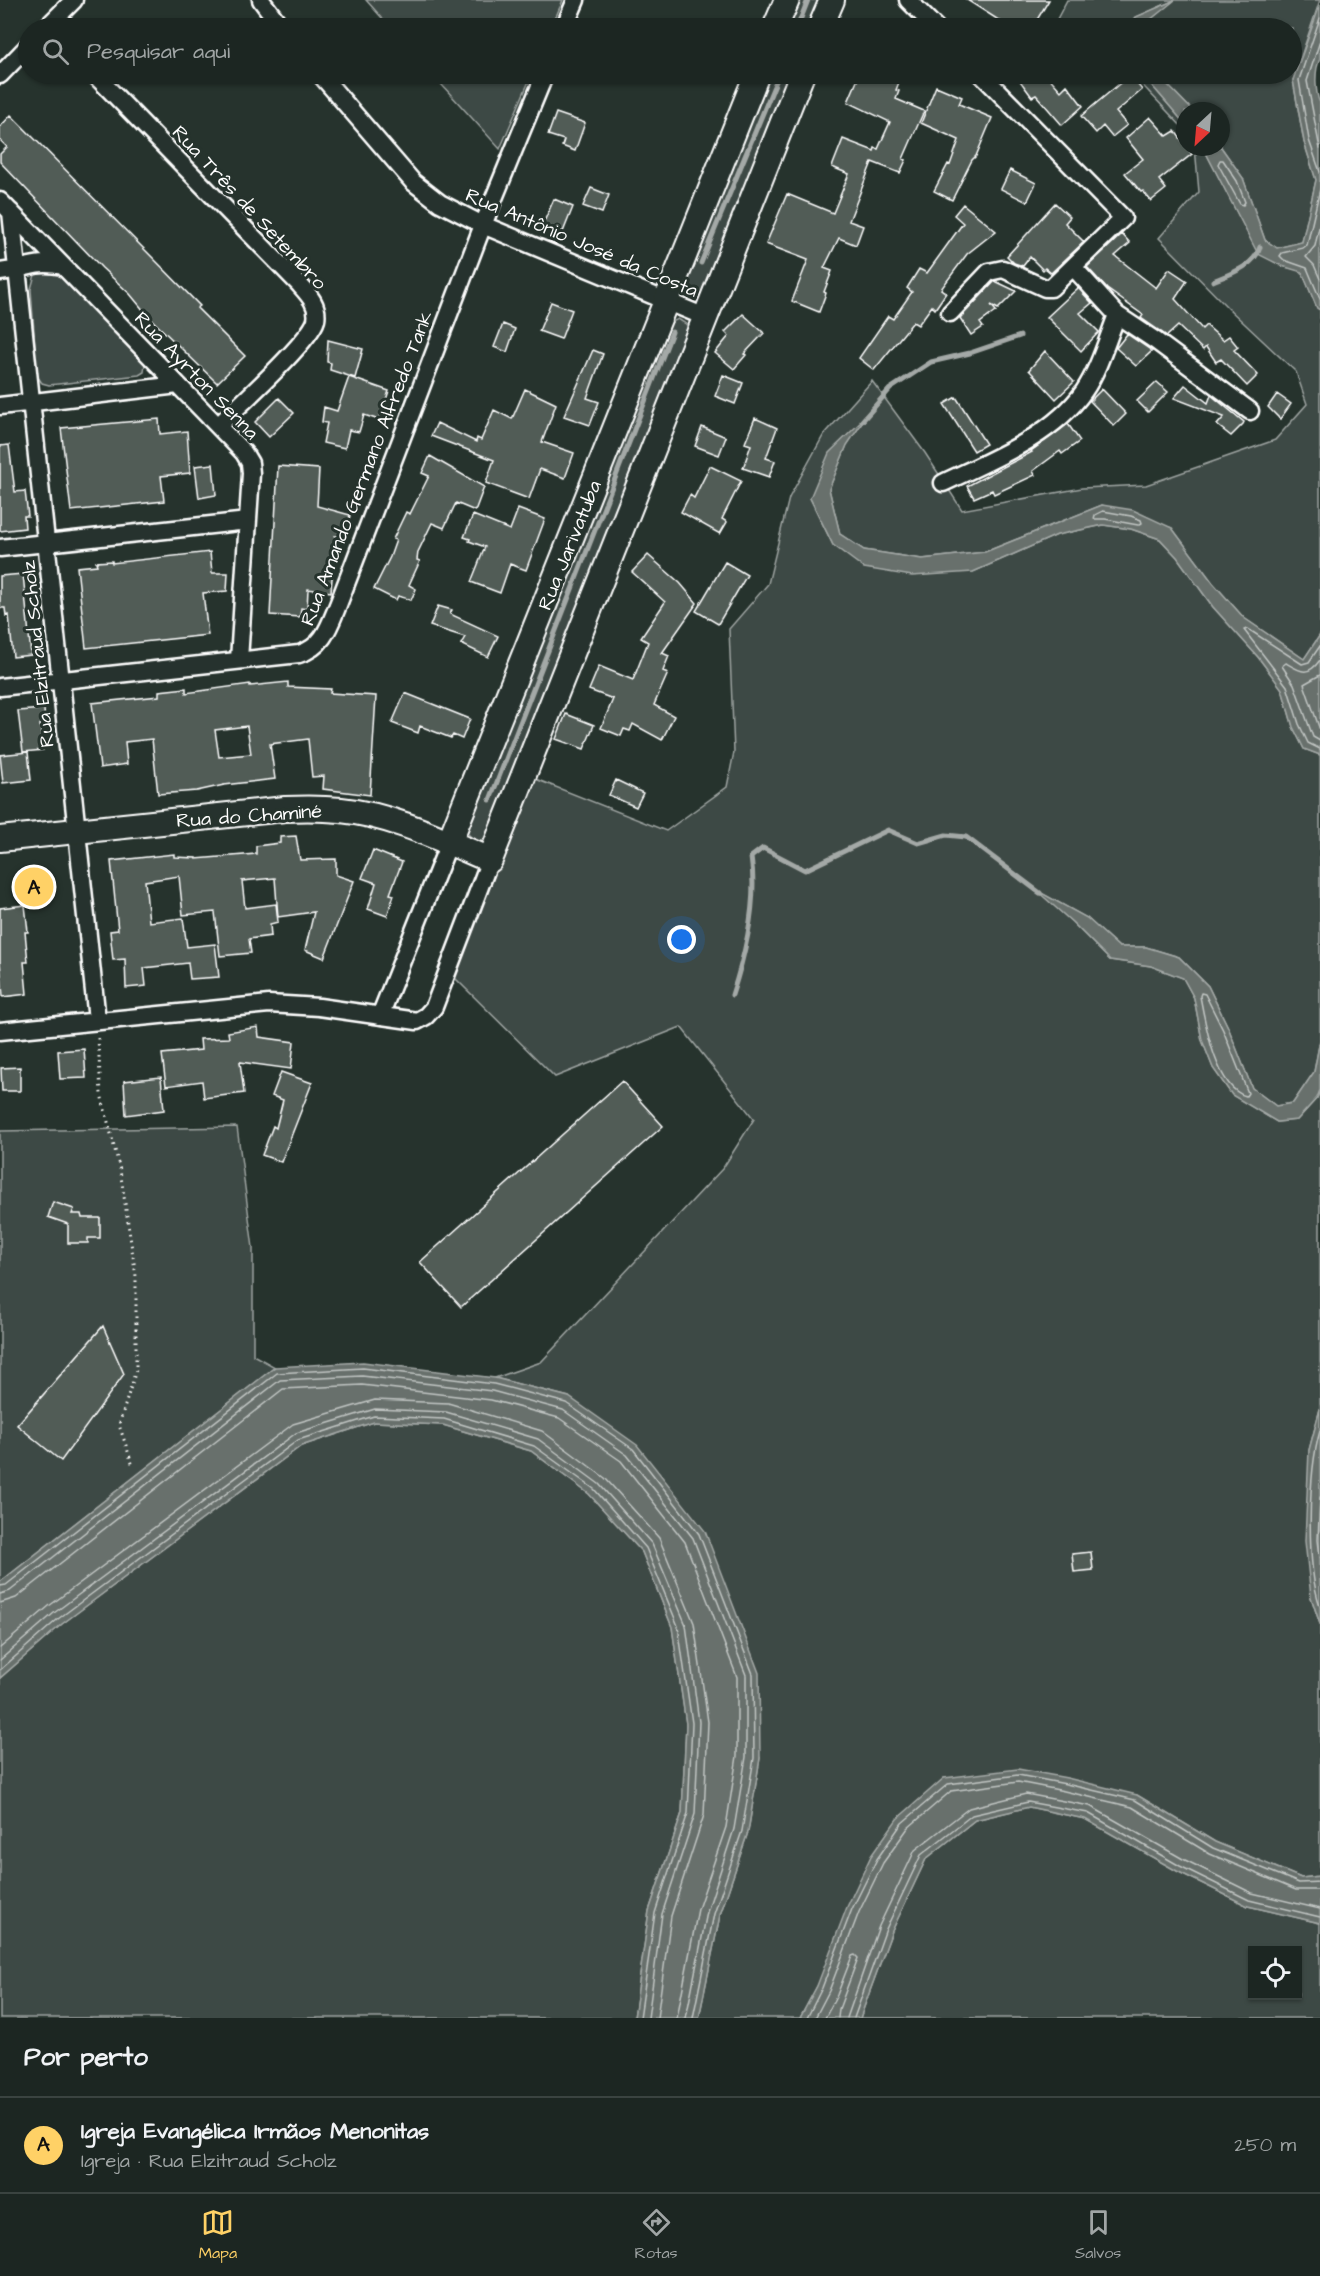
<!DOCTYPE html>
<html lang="pt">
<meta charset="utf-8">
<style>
body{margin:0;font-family:"Architects Daughter",sans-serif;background:#29322f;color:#f1f3f6}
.controls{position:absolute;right:18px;bottom:18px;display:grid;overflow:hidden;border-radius:0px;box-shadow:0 2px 4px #0004}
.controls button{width:54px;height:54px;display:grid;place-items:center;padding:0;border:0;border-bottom:2px solid #3a4340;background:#1c2622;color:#f1f3f6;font:30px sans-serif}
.compass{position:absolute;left:1176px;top:102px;width:54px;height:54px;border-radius:50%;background:#1c2622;box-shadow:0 2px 4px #0004;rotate:206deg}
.you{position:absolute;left:682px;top:940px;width:21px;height:21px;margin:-15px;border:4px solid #fff;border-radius:50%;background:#1a73e8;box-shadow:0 0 0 9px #1a73e833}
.badge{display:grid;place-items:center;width:39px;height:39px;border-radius:50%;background:#ffd166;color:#111;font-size:20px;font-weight:700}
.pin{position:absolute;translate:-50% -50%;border:3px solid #fff;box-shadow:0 2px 6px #0006}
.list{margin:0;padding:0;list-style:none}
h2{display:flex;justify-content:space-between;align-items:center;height:78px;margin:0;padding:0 24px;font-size:26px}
h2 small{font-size:20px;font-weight:400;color:#a0a5a5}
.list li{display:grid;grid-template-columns:39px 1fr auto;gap:18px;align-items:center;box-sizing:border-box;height:96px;padding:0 24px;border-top:2px solid #3a4340}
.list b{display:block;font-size:22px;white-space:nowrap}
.list p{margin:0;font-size:20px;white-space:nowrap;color:#a0a5a5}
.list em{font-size:20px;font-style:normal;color:#a0a5a5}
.icon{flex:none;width:33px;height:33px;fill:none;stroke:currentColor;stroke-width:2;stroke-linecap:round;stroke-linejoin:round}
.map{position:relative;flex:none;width:1320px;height:2018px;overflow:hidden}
.search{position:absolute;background:#1c2622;box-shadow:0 2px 4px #0004;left:18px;right:18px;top:18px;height:66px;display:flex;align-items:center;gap:15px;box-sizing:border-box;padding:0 21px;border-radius:33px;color:#a0a5a5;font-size:22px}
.sheet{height:174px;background:#1c2622}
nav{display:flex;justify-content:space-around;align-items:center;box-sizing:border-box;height:84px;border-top:2px solid #3a4340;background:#1c2622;font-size:16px;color:#a0a5a5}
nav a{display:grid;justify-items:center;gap:3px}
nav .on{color:#ffd166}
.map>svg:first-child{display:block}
</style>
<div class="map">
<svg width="1320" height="2018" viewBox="0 0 1320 2018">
<rect width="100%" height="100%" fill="#26332d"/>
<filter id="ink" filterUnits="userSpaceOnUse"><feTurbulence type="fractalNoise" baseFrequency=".0167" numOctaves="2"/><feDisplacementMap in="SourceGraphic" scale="12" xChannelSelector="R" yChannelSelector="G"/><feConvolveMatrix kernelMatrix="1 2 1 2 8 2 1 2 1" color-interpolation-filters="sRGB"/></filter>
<g filter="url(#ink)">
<path fill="#3e4944" stroke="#9ea4a2" stroke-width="1.5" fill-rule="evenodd" d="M366,0H563L551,28H391Z
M797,0H823L811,28H785Z
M1067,0H1320L1293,80L1304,142L1316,180L1302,242L1277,248L1265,240L1243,178L1221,147V111H1193L1157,74H1292V28H1140L1173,1L1136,17L1128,28H1066L1056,21Z
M432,74H532L500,149Z
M767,74H794L703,294H692L685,287Z
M1132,74H1142L1185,124V130Z
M1195,147H1203L1258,253L1282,266L1302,271L1317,308L1320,310V635L1304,659L1244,618L1213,583L1172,528L1102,505L985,552L922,559L864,550L840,534L829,489L847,445L864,420L810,498L833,545L973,572L1057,535L1104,525L1131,529L1160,539L1177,557L1213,607L1258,657L1282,689L1293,727L1304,749L1320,755V1040L1314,1072L1293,1103L1276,1106L1252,1088L1228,1027L1208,986L1179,957L1146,947H1119L1087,918L1039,892L1072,922L1110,960L1151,966L1183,978L1194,998L1202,1040L1213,1068L1232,1095L1277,1122L1297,1120L1317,1098L1320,1090V1409L1309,1450L1311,1597L1320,1624V1876L1301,1878L1215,1842L1137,1795L944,1778L817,1986L800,2018H699L720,1915L748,1832L760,1758L569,1397L495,1378L541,1362L723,1168L754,1119L681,1027L555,1077L454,977L533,778L666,831L727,787L734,752L729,629L768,584L789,498L823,436L872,381L925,453L962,510L1082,488L1146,485L1275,440L1307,404L1296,372L1229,309L1159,238L1199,192Z
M36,271L58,272L145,363L144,372L139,375L49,385L42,383L37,376L31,289Z
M678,319L686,324L689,331L486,841H475L468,834L467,828L666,325Z
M237,1127L253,1248V1355L275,1367L0,1582V1131Z
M374,1422L443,1425L531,1451L589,1494L642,1552L672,1627L686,1724L682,1813L649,1911L634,2018H0V1678L62,1624L301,1446Z
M1029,1807L1085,1819L1177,1871L1248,1906L1320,1923V2018H860L892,1931L926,1859L975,1820ZM1252,1950H1298V1996H1252Z"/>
<path fill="#67706c" stroke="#a4a9a7" stroke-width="1.5" d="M1175,0L1140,28H1128L1136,17Z
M1320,5V59C1314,70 1315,92 1320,103V310L1317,308L1302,272L1282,266L1258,254L1203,147H1221L1243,178L1265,240L1277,248L1302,242L1316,180L1304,142L1293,80Z
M1142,74H1157L1193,111H1185V124Z
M866,417L847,445L829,489L840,534L864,550L922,559L985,552L1102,505L1133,510L1172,528L1213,583L1244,618L1304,659L1320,635V755L1304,749L1293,727L1282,689L1258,657L1213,607L1177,557L1160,539L1131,529L1103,525L1057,535L973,572L912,576L864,568L833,545L810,498L829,453Z
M1036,890L1087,918L1119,947H1146L1179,957L1208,986L1228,1027L1252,1088L1276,1106L1293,1103L1314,1072L1320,1040V1090L1317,1098L1297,1120L1277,1122L1232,1095L1213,1068L1202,1040L1194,998L1183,978L1151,966L1110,960L1072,922Z
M363,1362L495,1378L569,1397L637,1445L705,1531L759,1673L760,1758L748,1832L720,1915L699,2018H634L649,1911L682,1813L686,1724L672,1627L642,1552L589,1494L531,1451L443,1425L374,1422L301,1446L62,1624L0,1678V1582L275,1367Z
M1320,1409V1624L1311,1597L1305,1541L1309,1450Z
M1018,1769L1067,1778L1137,1795L1215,1842L1301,1878L1320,1876V1923L1248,1906L1177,1871L1085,1819L1029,1807L975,1820L926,1859L892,1931L860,2018H800L817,1986L847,1907L871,1856L897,1819L944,1778Z"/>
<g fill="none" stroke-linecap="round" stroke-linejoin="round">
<path stroke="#c2c6c4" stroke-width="1.5" d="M1320,18L1299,80L1309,140L1320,172
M1320,41L1307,81L1320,149
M1220,160H1223L1237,181L1245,202L1243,205L1240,204L1218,164Z
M1320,189L1307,245L1303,248L1282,253L1280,256L1284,260L1307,268L1320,299
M1320,223L1315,246L1306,257L1314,265L1320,279
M1103,511L1131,516L1141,520L1142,523L1138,525L1105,519H1094L1095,515Z
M1320,646L1309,662L1302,664L1248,629L1244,630L1287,686L1299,724L1308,743L1320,749
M1320,660C1308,677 1301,672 1286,663L1282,666L1294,684L1313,737L1320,741
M1320,675L1304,684L1320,730
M1201,993L1205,994L1223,1030L1248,1093L1246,1096C1216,1088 1205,1023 1200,996Z
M1320,1431C1308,1472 1306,1565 1320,1606
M1320,1497L1318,1540L1320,1557
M0,1586L6,1585L277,1373L363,1368L494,1384L566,1403L633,1449L699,1534L753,1674L754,1758L742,1831L714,1914L693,2018
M0,1594L10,1591L280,1380L362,1376L492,1391L563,1410L627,1455L693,1538L746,1675V1757L734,1829L707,1912L686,2018
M0,1603L16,1598L283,1389L362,1385L491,1400L559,1418L621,1461L685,1542L737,1677V1756L726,1827L698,1909L677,2018
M0,1648L49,1606L293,1424L375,1400L448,1403L542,1431L605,1478L659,1538L694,1623L708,1722L704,1815L671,1916L657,2018
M0,1660L54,1613L296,1433L375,1409L446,1412L538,1439L599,1484L652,1544L686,1625L699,1722L695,1814L662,1914L648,2018
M0,1670L58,1619L298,1440L374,1416L444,1419L534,1446L594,1489L646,1548L678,1626L692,1723L688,1813L655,1913L640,2018
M807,2018L822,1988L852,1909L877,1859L902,1823L948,1784L1018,1775L1066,1784L1135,1800L1213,1848L1299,1883L1320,1882
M815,2018L829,1991L859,1912L883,1863L908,1828L951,1791L1018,1782L1064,1791L1132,1807L1210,1854L1296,1890H1320
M825,2018L837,1995L852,1956L855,1955L858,1958L839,2009L838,2018
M847,2018L879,1926L915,1850L969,1808L1026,1794L1090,1806L1183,1859L1252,1893L1320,1909
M854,2018L886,1929L921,1855L972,1815L1028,1802L1088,1813L1180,1866L1249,1900L1320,1917"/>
<path stroke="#a4a9a7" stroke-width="5" d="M797,28L808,0
M701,263L779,74
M1213,281C1230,274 1255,266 1260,247
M862,421L890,389L931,362L970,353L1020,336
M490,800L672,332
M732,995C746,952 758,902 751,857L763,848L805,870L888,830L918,843L946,835L966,837L1040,893"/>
</g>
<path fill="#515c57" stroke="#fff" stroke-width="1.5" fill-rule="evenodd" d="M967,0H1049L1032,28H1011Z
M860,74H902L896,90L899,91L896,99L924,111L903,159L906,160L900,173L872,162L849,221L863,226L856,245L839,238L824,268L832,271L824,292L826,293L819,312L792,301L808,260L766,244L787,194L833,213L849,174L832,167L843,139L874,151L875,148L878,149L890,122L848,102Z
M1015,74H1046L1061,91L1067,85L1083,106L1062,125L1036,95L1032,97Z
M1130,75L1142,90L1116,112L1127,125L1112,137L1103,126L1096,133L1081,116Z
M936,86L962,97L959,104L992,118L976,156L972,160L952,200L934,191L948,164L950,165L959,140L921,123Z
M556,113L585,123L575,151L562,146L564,140L548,135Z
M11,115L153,258L200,306L197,308L245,356L217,383L149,317L130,294L102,268L0,162V154L7,147L0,140V127Z
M1150,117L1167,136L1175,131L1192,154L1159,180L1166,189L1151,201L1143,191L1141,192L1125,173L1143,159L1126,138Z
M1010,170L1036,183L1027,202L1001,189Z
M591,188L609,195L602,213L583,206Z
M554,199L573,207L563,232L543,224Z
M1055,203L1070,217L1065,223L1084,242L1051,273L1045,268L1043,270L1030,257L1023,266L1014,263L1007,256Z
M963,204L996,231L967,254L941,289L946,293L935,309L932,306L918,325L913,322L874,370L859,358L888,316L893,319L912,292L907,288L919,269L927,273L963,223L954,215Z
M1122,234L1130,243L1115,256L1156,288L1169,269L1187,281L1175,299L1202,329L1206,325L1223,340L1229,336L1238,347L1234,350L1258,375L1247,386L1221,359L1216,362L1206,347L1203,350L1178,326L1167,336L1141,318L1143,315L1107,289L1087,267Z
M995,281L1016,291L998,309L991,305L996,311L980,323L983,327L971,335L960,318Z
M1078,288L1092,303L1080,313L1099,332L1081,351L1047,317Z
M551,302L572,310L561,339L539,331Z
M743,314L764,333L744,354L746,355L734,369L715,353L729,336L725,332Z
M503,324L515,329L507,352L494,347Z
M1127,334L1152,351L1136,366L1116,348Z
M328,340L363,349L355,378L330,370L331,363L327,362Z
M593,350L603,354L587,398L599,402L590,425L564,416Z
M1045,351L1074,382L1056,399L1029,370Z
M723,375L743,383L735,404L715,396Z
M349,377L389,391L379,420L364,415L359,432L349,430L345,448L323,443L327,423L322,422L324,407L337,411Z
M1157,382L1168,392L1148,412L1137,401Z
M1185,385L1208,403L1211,395L1244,422L1243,424L1231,436L1217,425L1224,417L1174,398Z
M525,389L556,404L542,442L574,453L565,478L540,469L529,499L486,483L494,460L431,436L437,423L476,442L477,438L481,440L494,410L512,419Z
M1102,389L1126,414L1114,426L1090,401Z
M1277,394L1291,404L1280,419L1268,407Z
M956,397L986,444L974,451L944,404Z
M279,398L294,413L269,437L255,422Z
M755,418L777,428L766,458L775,461L769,477L743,468L751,445L745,443Z
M159,419L160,434L187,431L190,473L161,476L164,501L71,511L61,428Z
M1068,424L1080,441L1062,454L1060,451L1033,471L1035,475L994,494L992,490L974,498L967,486L1032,452L1031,451Z
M702,427L726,437L719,455L695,446Z
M9,445L15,492L25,491L28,516H24L25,528L0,531V446Z
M430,456L484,487L475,511L456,503L444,528L432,523L418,552L417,560L420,561L409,585L416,589L411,600L398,596L396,600L374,589L390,557L396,540L393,539L406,512L410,514L429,476L422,473Z
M213,464L216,495L199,498L195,466Z
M278,466L319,469L317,506L350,515L345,538L335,536L331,592L308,589L307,609L301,608L300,617L270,615Z
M710,466L741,481L722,519L727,522L720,534L681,512L690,495L694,498Z
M518,509L545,519L526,570L510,564L500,593L471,582L485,547L469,541L470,539L464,537L473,515L510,530Z
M210,552L212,573H228L227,591L203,593L208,635L86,648L77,567L97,565L96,562L112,561V563Z
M648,555L680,583L697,603L662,653L669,656L663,671L668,673L654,705L674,716L662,740L633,724L630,731L624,729L621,736L601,728L613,699L589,690L599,666L633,680L648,642L641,638L665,602L632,572Z
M725,562L747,575L718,624L696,611Z
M23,574L31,655L13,657L9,615L6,616L5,608H0V576Z
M438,606L452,610L450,614L498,636L488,657L461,644L465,637L430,626Z
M288,682V687L331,689L330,693L376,696L370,795L323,789L324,776L312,777L308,739L270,744L275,779L224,785L197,791L158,794L152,739L125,742L127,764L100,768L92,703L159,696V691L186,688V693L250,684V686ZM247,726L251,754L219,757L215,730Z
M405,693L470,719L462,739L453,735L451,738L420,726L418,733L392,723Z
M44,709L45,723L40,724L43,750L23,752L18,711Z
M566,714L594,725L584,749L556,739Z
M28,752L31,780L3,783L0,755Z
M616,780L643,793L636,807L609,795Z
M296,836L300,860L336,859V875L354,881L324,958L305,950L314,912L278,917L275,878L242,881L245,908L276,904L278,922L270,924L271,936L249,939L251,953L220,956L215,912L183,915L179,876L145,881L149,922L183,918L187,947L215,944L219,977L190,979L188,963L144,968L146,986L126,988L125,959L113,960L110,931L118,930L111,861L174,854V857L196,858V859L256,854V846L280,843V837Z
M373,850L402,862L390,894L394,895L387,916L368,909L376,883L362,878Z
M44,870L47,903L23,905L20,872Z
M25,905L28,932H25L28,962H24L27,994L3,997L0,961V908Z
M258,1027L259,1037L294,1042L291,1069L240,1062L244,1093L204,1098L202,1081L166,1086L162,1054L201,1050L200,1039L229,1038L228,1032Z
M84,1049L86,1078L60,1079L58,1051Z
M20,1067V1091H2L1,1068Z
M281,1072L312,1083L281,1162L262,1155L273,1126L276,1128L283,1100L272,1096Z
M161,1077L164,1110L126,1115L124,1081Z
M622,1081L663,1126L461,1307L420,1262Z
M53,1202L74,1209L72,1214H81L82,1218H100V1238H88V1243H68V1224L48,1217Z
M103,1326L124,1374L61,1461L17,1425Z
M1091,1552L1093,1570L1074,1572L1072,1554Z"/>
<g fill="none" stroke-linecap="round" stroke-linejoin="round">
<defs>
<path id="street" d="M261,0L282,28
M908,0L936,28
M46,28L74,0
M564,28L576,0
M94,74L299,284C308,294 319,305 316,320C310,342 237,407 218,426
M320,74L413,182L440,203L483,225L705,317
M0,75L28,46
M0,201L244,453L250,463L251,473L239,660
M11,212L97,1020
M0,272C27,269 35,260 63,266
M950,313L989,272L1003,269L1045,288H1051L1123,218L981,74
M1117,315L1156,341L1250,411
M0,406L178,385
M943,483C991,460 1053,436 1084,391C1099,369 1107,340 1117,315L1074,268
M0,548L248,521
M0,687L299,654C323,647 329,627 338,605L483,225L545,74
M380,1016L449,843
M0,1031L269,1004L319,1007L417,1021L426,1016L434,1007L490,860"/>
<path id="secondary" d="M775,28L787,0
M820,28L832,0
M0,839L285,809C304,808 322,808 341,810C392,815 443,840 490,860L802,74
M449,843L757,74"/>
</defs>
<use href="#street" stroke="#fff" stroke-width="21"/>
<use href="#secondary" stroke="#fff" stroke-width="28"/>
<path stroke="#fff" stroke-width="3" stroke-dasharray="1.5 4.5" stroke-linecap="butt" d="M98,1038L101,1094L120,1170L136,1276V1370L119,1425L133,1466"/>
<use href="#street" stroke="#26332d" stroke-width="16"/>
<use href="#secondary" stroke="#26332d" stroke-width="24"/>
</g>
</g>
<g text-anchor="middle" stroke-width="6" stroke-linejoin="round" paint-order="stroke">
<g font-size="20" fill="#fff" stroke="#26332d">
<text transform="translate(250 207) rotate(47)" y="7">Rua Três de Setembro</text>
<text transform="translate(582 242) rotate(23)" y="7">Rua Antônio José da Costa</text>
<text transform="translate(197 375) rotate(46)" y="7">Rua Ayrton Senna</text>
<text transform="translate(366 468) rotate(-69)" y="7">Rua Amando Germano Alfredo Tank</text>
<text transform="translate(569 545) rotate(-68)" y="7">Rua Jarivatuba</text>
<text transform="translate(37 654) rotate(-96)" y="7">Rua Elzitraud Scholz</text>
<text transform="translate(249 815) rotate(-4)" y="7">Rua do Chaminé</text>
</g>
</g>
</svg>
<div class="controls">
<button><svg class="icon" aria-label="locate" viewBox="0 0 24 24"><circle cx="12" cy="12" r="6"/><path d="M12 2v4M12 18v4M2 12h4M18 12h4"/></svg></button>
</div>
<svg class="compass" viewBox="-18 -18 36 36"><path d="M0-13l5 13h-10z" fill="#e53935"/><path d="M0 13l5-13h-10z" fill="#a0a5a5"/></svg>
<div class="you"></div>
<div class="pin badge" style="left:34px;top:887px">A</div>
<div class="search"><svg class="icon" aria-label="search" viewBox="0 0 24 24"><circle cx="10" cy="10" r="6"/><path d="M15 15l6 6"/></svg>Pesquisar aqui</div>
</div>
<section class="sheet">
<h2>Por perto<small></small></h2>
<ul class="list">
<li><span class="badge">A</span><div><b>Igreja Evangélica Irmãos Menonitas</b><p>Igreja · Rua Elzitraud Scholz</p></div><em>250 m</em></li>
</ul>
</section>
<nav>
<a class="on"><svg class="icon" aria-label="map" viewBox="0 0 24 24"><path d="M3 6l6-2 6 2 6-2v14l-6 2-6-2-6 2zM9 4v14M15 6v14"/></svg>Mapa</a>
<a><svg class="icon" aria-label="directions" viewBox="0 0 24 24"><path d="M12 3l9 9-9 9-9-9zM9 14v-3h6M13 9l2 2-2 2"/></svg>Rotas</a>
<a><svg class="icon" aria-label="saved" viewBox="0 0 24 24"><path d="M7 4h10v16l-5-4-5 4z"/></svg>Salvos</a>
</nav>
